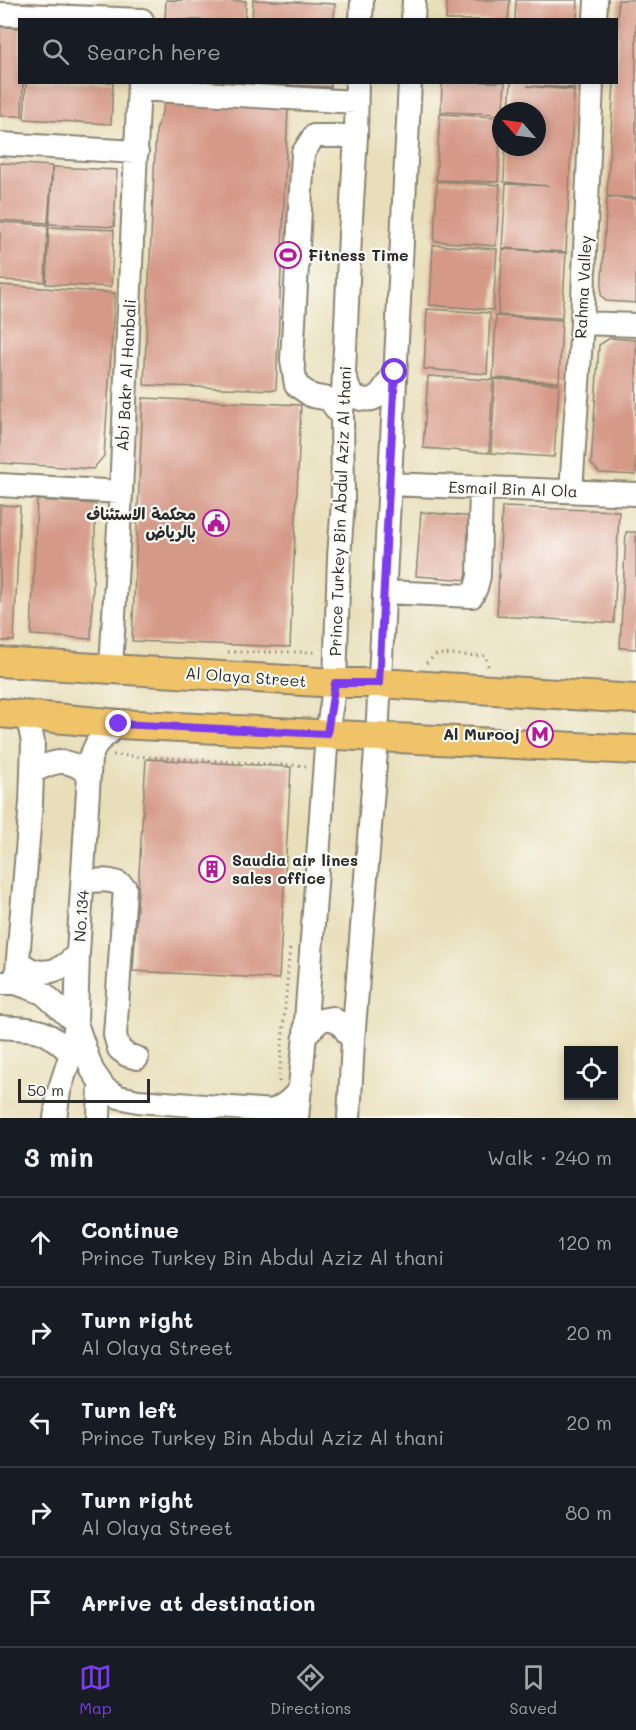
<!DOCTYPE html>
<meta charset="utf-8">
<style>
body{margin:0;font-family:Mali,"Playpen Sans Arabic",sans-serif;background:#242831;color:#f1f3f6}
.controls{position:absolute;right:18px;bottom:18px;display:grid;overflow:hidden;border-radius:0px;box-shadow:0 3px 9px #0003}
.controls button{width:54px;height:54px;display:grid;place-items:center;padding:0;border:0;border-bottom:2px solid #363941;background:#171b24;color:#f1f3f6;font:30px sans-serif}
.compass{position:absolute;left:492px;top:102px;width:54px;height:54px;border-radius:50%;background:#171b24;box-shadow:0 3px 9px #0003;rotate:298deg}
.scale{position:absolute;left:18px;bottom:15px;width:132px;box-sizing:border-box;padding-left:6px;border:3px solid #2b2b2b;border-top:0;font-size:16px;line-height:21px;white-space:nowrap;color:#2b2b2b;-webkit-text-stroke:4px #fdfcf7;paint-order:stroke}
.stop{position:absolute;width:18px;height:18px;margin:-14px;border:4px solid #7c3aed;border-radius:50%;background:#fff}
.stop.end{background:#7c3aed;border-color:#fff;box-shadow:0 2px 6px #0008}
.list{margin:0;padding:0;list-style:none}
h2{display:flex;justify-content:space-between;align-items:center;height:78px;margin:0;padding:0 24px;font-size:26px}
h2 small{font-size:20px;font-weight:400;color:#9ea1a6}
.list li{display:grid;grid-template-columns:39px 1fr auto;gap:18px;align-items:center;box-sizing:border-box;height:90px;padding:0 24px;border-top:2px solid #363941}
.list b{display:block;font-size:22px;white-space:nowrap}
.list p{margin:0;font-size:20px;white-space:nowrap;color:#9ea1a6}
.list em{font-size:20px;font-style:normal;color:#9ea1a6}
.icon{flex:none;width:33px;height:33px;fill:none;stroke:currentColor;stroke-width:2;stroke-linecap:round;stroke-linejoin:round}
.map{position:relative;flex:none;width:636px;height:1118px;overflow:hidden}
.search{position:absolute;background:#171b24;box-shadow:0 3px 9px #0003;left:18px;right:18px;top:18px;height:66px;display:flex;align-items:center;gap:15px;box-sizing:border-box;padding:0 21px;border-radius:0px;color:#9ea1a6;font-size:22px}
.sheet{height:528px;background:#171b24}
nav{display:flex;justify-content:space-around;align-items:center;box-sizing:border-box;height:84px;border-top:2px solid #363941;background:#171b24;font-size:16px;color:#9ea1a6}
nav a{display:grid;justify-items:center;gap:3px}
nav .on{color:#7c3aed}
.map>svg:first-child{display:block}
</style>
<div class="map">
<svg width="636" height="1118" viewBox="0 0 636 1118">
<rect width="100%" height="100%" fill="#fdfcf7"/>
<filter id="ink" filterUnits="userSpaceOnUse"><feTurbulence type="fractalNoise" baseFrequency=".0167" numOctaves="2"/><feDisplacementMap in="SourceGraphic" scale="12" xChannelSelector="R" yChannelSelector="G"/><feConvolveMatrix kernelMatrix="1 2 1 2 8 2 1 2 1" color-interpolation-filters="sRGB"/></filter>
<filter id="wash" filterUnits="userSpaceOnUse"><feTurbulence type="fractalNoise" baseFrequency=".008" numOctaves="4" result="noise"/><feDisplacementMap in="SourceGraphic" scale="24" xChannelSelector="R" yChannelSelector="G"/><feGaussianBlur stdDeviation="1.35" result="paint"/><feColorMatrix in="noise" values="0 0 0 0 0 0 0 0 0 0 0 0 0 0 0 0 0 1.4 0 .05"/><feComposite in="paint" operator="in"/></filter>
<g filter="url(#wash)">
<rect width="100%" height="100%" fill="#e8deb9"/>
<g id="blocks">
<path fill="#d59987" d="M166,0L246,1L245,20H165Z
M253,0L335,4L334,20H252Z
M447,0H510L508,20H446Z
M516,0H578L577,20H515Z
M618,0H636V198L607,196L614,82H616Z
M0,27L20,28V82H23L22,116H0Z
M26,82H113L111,124L24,119Z
M266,82H331V87L266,84Z
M442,82H505L503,111H501V114L441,112Z
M511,82H575L574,88L527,86L574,90L566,252L502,248L506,184L549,186L504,182L505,147H537V111H509Z
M165,103L288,108L276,390L144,385L156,131Z
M440,114L501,117L498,182L436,180Z
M0,163L52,166L48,223L0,220Z
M53,167L117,170L114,227L49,224Z
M437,181L500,185L496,246L434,241Z
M607,197L636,199V303L606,301L601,295Z
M0,222L48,225L45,282L0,280Z
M49,227L114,230L111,287L46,284Z
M433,245L497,249L493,310L430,305Z
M503,249L566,253L562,318L498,315Z
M0,285L115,293L104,456L93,469L0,463Z
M427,309L490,313L487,374L424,369Z
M496,316L562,320L559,382L493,378Z
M610,338L636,340V475L600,473L591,464L599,345Z
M428,376L493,380L489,453L423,448Z
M495,379L559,384L554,457L491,453Z
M143,398L301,405L290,647L132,641Z
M37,500L96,504L91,639L31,635Z
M0,505L20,506L14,641H0Z
M502,507L619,511L614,623L497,616Z
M421,512L475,517L470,580L416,576Z
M626,532H636V649L620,648Z
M146,759L291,767L279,979L133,971Z"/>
</g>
</g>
<g filter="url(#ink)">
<use href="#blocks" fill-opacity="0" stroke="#8a8472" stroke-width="1.5"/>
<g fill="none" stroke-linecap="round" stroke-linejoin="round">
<defs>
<path id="minor" d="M0,14L142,20
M361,20L362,0
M413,20L414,0
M595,20L596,0
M139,89L356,102
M0,144L137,152
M582,323L636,325
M344,375L351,395C378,408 381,392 395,372
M342,417L329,399L312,396L296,385L292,360L303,153L314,136H356
M390,484L636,494
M0,485L121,492
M571,491L582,323L592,82
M385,592L472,596L476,588L479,576L481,488
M111,668L121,492L139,82
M32,772C56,760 65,757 89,773
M84,881C98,881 114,877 125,888L115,1035L119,1049L127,1055L137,1058
M19,963C24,965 30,970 36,971C54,975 67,965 78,953
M0,983H16L43,993L76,1023L92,1070L105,1089L119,1097L138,1101L273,1111C285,1105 293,1099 301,1087
M16,983L31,803L33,742L27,714
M0,1027C36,1030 44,1026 71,1054
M305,1035L321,1020L332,1018L341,1024L353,1041
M55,1118L59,1091L71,1054L76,1023L78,953L90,758L97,743L119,724
M99,1118L100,1082
M297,1118L305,1035L327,734L335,683L339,557L343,502L342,417L350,235L356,136L357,82
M349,1118L353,1041L377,738L410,82"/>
<path id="major" d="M0,662L335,683H379L636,699
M0,713L119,724L636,750"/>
</defs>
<use href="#minor" stroke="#8a8472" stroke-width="26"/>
<use href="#major" stroke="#8a8472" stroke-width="32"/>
<path stroke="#8a8472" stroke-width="3" stroke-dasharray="1.5 4.5" stroke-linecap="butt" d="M228,652H317
M426,663L437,654L486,656L488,666
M113,755L307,766
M279,1082L290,945"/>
<use href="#minor" stroke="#fff" stroke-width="22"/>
<use href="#major" stroke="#f0c369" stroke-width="28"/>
</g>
</g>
<g fill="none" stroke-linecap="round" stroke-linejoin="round" filter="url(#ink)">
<path stroke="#7c3aed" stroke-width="8" d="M119,724L327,734L335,683H379L395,372"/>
</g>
<defs>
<symbol id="stadium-ring" viewBox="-11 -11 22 22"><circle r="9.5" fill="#fdfcf7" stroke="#b5179e" stroke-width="1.5"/><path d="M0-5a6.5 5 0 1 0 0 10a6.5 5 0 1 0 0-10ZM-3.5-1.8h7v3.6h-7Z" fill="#b5179e"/></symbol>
<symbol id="civic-ring" viewBox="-11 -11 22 22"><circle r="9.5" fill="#fdfcf7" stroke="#b5179e" stroke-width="1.5"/><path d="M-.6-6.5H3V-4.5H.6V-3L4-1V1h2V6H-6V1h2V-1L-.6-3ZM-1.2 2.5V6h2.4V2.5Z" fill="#b5179e"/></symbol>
<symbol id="metro-ring" viewBox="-11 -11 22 22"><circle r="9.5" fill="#fdfcf7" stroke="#b5179e" stroke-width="1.5"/><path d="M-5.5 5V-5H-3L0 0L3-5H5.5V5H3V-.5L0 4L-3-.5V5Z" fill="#b5179e"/></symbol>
<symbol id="building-ring" viewBox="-11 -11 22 22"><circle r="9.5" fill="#fdfcf7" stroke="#b5179e" stroke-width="1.5"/><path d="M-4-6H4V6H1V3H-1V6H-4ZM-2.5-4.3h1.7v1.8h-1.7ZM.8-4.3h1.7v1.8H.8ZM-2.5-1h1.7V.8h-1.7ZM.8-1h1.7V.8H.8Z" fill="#b5179e"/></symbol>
</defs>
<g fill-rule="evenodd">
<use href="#stadium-ring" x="273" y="240" width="30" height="30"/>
<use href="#civic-ring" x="201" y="508" width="30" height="30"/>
<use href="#metro-ring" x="525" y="719" width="30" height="30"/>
<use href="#building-ring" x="197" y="854" width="30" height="30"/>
</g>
<g text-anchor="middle" stroke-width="4.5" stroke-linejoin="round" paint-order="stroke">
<g font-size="16" font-weight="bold" fill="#2b2b2b" stroke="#fdfcf7" text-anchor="start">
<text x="308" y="261">Fitness Time</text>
<text x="196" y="520" text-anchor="end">محكمة الاستئناف<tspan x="196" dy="18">بالرياض</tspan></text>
<text x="520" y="740" text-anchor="end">Al Murooj</text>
<text x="232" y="866">Saudia air lines<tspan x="232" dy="18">sales office</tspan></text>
</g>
<g font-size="16" fill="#2b2b2b" stroke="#fdfcf7">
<text transform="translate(583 287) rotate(-87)" y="6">Rahma Valley</text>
<text transform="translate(126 375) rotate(-87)" y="6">Abi Bakr Al Hanbali</text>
<text transform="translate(513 489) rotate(2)" y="6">Esmail Bin Al Ola</text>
<text transform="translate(340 511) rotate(-88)" y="6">Prince Turkey Bin Abdul Aziz Al thani</text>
<text transform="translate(246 677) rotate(4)" y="6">Al Olaya Street</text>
<text transform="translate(81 916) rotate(-86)" y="6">No.134</text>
</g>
</g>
</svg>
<div class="controls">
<button><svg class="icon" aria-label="locate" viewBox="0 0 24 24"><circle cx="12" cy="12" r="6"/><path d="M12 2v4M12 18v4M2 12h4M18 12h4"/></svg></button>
</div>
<svg class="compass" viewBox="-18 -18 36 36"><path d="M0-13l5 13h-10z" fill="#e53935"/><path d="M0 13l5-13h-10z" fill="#9ea1a6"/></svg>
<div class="scale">50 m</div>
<div class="stop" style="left:395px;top:372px"></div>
<div class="stop end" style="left:119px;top:724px"></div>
<div class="search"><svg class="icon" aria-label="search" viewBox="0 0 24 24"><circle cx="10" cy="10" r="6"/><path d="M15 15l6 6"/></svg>Search here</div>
</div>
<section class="sheet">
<h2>3 min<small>Walk · 240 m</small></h2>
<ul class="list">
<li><svg class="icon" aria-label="ahead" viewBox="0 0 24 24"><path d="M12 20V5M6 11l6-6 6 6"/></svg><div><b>Continue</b><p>Prince Turkey Bin Abdul Aziz Al thani</p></div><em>120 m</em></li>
<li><svg class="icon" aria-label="right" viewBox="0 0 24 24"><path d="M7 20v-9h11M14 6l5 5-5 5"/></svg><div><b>Turn right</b><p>Al Olaya Street</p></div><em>20 m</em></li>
<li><svg class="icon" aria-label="left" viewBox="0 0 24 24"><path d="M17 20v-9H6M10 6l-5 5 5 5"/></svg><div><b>Turn left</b><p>Prince Turkey Bin Abdul Aziz Al thani</p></div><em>20 m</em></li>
<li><svg class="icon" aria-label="right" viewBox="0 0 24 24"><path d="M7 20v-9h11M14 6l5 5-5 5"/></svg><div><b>Turn right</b><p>Al Olaya Street</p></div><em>80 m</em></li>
<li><svg class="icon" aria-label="arrive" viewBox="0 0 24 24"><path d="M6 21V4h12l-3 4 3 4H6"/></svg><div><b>Arrive at destination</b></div></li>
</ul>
</section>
<nav>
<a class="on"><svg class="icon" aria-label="map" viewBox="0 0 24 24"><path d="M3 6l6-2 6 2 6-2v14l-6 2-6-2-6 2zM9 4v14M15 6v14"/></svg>Map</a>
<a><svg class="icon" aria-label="directions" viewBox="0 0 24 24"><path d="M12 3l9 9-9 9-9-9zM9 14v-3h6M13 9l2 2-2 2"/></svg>Directions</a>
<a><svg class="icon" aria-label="saved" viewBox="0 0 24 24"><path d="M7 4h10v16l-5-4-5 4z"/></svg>Saved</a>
</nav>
